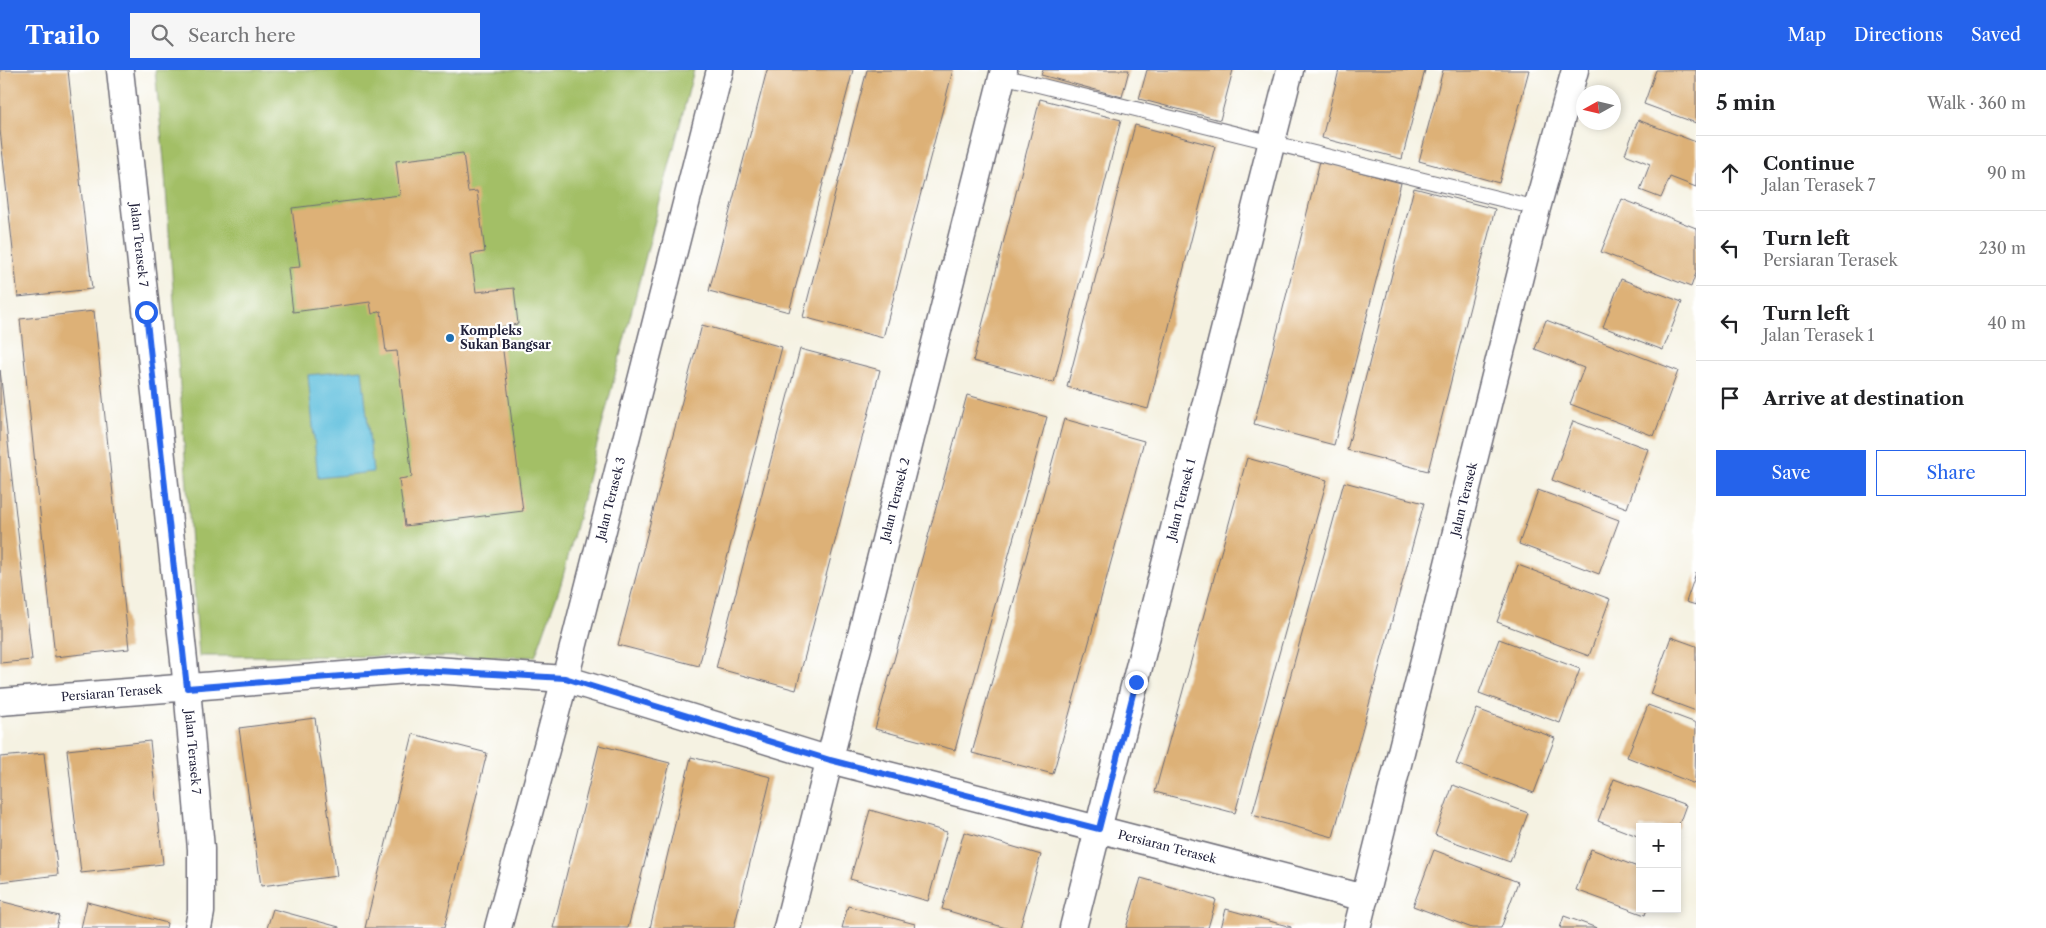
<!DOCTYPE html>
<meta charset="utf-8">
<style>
body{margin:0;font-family:"Libre Caslon Text",serif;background:#f6f6f6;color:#202124}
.controls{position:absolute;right:15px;bottom:15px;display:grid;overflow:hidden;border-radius:0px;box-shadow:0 2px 8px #0003}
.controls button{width:45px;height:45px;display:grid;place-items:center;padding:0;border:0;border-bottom:1px solid #e0e0e0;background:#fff;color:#202124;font:25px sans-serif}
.compass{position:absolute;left:1576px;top:15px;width:45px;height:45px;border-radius:50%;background:#fff;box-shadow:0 2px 8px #0003;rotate:262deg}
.stop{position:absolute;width:15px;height:15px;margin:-11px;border:4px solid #2563eb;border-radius:50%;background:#fff}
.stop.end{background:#2563eb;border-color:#fff;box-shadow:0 1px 5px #0008}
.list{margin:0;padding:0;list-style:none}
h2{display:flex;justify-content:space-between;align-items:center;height:65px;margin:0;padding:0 20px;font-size:21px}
h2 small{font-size:16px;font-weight:400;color:#757577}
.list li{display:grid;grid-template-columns:32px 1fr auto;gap:15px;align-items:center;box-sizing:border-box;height:75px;padding:0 20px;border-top:1px solid #e0e0e0}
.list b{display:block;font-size:19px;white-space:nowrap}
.list p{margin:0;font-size:16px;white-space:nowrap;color:#757577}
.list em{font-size:16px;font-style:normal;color:#757577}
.actions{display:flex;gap:10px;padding:15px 20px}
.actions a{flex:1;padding:11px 0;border:1px solid #2563eb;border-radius:0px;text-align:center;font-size:18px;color:#2563eb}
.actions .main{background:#2563eb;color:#fff}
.icon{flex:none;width:28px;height:28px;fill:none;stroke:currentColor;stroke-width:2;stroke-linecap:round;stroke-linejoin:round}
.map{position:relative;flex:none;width:1696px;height:858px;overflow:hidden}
header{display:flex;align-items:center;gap:30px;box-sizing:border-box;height:70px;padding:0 25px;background:#2563eb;color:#fff}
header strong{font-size:24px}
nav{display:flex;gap:28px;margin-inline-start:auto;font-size:18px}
.search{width:350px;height:45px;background:#f6f6f6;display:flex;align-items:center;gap:12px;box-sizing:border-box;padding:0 18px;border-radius:0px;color:#757577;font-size:19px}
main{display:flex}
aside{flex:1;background:#fff}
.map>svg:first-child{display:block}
</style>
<header>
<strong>Trailo</strong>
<div class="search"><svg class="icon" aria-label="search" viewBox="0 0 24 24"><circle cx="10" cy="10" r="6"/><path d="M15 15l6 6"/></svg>Search here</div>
<nav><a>Map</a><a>Directions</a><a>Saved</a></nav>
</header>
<main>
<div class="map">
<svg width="1696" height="858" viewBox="0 0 1696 858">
<rect width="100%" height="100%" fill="#fff"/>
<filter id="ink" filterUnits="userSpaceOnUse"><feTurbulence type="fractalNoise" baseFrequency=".02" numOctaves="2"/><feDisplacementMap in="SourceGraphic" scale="10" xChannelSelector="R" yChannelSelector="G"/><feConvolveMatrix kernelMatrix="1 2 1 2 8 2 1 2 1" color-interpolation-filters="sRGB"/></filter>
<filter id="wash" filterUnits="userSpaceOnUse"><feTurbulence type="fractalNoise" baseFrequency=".0096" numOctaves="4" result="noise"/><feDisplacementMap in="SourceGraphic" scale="20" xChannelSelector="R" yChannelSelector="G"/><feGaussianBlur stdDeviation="1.12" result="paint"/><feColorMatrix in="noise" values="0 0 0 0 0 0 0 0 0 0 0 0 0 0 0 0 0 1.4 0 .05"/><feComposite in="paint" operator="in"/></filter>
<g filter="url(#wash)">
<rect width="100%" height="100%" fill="#f5f2e2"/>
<path fill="#a3bf66" stroke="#627050" d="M155,0H694L561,514L535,587L199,586L164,91Z"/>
<path fill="#5ebfdd" stroke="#40708c" d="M362,300L373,402L318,408L308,305Z"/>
<g id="blocks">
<path fill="#ddb177" d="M0,0H68L92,219L18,227L0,60Z
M767,0H853L789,242L709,221Z
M867,0H953L883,268L803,247Z
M1043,0H1129L1122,27L1041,5Z
M1147,0H1233L1220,50L1139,29Z
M1339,0H1425L1402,89L1322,68Z
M1443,0H1529L1499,113L1419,91Z
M1656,0H1696V53L1644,34Z
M1040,29L1121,50L1054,313L973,291Z
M1638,50L1696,72V117L1670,107L1661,128L1640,120L1650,94L1625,84Z
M1135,55L1215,76L1148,339L1067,317Z
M463,83L468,122L477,121L485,182L471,184L476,222L514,218L518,254L500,257L523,441L405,456L399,409L412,407L397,281L386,282L381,241L372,244L370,232L293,242L288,198L300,197L292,138L400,125L396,91Z
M1320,91L1401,113L1334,375L1254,354Z
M1414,118L1495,139L1428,401L1347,380Z
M1622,129L1696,158V203L1691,217L1601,182Z
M1621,209L1682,232L1663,280L1603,257Z
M94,241L129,579L55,587L20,249Z
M1546,250L1678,301L1654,366L1570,334L1584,298L1535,279Z
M702,255L782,277L699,596L618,575Z
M800,279L880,300L796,620L716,598Z
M0,300L32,590L0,593Z
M967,325L1047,347L955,680L875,659Z
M1064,349L1144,371L1053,704L972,683Z
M1573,351L1648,379L1627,438L1552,410Z
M1247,388L1327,410L1235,743L1155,722Z
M1344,412L1424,433L1333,767L1252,745Z
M1538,420L1619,450L1599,504L1519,474Z
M1518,495L1610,529L1589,586L1497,552Z
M1696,503V535L1686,532Z
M1671,567L1696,576V641L1650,624Z
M1499,569L1580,599L1560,653L1479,623Z
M1648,635L1696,653L1695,714L1627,687Z
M1477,639L1555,668L1534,723L1456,694Z
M315,648L337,806L261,816L239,658Z
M413,664L487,683L444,858H365Z
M150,671L163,794L81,803L67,680Z
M599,675L670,693L628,858H553Z
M44,683L58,805L0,812V687Z
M691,687L771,707L734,858H650Z
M1614,709L1686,735L1678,757H1640V767L1598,751Z
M1453,715L1528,743L1510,792L1435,765Z
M870,740L947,762L928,831L850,809Z
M964,762L1041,785L1020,858H1006L942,839Z
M1591,779L1640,798V839H1647L1645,845L1576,820Z
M1434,780L1518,812L1501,858H1472L1413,836Z
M1141,808L1216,830L1208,858H1126Z
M0,831L59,846L56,858H0Z
M87,832L167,853L166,858H81Z
M848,836L915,854L914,858H842Z
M273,839L339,857V858H267Z
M1226,839L1291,857V858H1221Z
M1564,846L1597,858H1560Z"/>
</g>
</g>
<g filter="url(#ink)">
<use href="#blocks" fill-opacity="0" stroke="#6c6b75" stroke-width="1"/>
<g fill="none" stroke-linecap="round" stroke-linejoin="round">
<defs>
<path id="service" d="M1002,6L1537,138"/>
<g id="minor">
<path id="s1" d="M120,0L187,618L201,779V842L198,858"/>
<path id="s2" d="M0,632L420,599L565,609L830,690L1365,828"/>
<path id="s3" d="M498,858L565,609L720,0"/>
<path id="s4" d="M787,858L1004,0"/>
<path id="s5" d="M1073,858L1290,0"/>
<path id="s6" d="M1357,858L1537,138L1575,0"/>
</g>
</defs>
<use href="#service" stroke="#6c6b75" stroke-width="16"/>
<use href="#minor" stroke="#6c6b75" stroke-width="29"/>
<use href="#service" stroke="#fff" stroke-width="14"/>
<use href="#minor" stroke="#fff" stroke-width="26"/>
</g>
</g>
<g fill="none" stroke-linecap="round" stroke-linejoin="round" filter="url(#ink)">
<path stroke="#2563eb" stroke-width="6" d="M146,242L187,618L420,600L565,608L830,690L1099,759L1136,612"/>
</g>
<circle fill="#1f6fb2" stroke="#fff" stroke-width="2" cx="450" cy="268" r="5"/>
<g text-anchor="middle" stroke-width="4.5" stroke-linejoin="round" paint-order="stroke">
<g font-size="12" fill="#22223b" stroke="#fff">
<text dy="4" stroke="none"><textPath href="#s1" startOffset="176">Jalan Terasek 7</textPath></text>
<text dy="4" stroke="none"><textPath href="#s3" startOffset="444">Jalan Terasek 3</textPath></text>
<text dy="4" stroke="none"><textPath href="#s4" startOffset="442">Jalan Terasek 2</textPath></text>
<text dy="4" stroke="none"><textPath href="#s5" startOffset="442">Jalan Terasek 1</textPath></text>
<text dy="4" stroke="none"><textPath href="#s6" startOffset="442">Jalan Terasek</textPath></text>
<text dy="4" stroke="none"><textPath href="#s2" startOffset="112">Persiaran Terasek</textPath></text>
<text dy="4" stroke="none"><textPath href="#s1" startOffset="686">Jalan Terasek 7</textPath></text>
<text dy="4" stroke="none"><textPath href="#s2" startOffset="1192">Persiaran Terasek</textPath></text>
</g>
<g font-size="12" font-weight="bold" fill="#22223b" stroke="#fff" text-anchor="start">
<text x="460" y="265">Kompleks<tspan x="460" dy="14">Sukan Bangsar</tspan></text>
</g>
</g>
</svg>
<div class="controls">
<button>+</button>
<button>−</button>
</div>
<svg class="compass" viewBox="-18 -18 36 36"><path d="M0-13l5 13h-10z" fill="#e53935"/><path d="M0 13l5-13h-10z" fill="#757577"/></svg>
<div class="stop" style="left:146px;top:242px"></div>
<div class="stop end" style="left:1136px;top:612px"></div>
</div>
<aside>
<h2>5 min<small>Walk · 360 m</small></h2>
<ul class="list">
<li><svg class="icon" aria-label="ahead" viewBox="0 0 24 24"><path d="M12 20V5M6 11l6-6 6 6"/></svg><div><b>Continue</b><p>Jalan Terasek 7</p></div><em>90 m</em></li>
<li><svg class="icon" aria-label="left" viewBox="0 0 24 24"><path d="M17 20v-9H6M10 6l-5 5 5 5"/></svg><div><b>Turn left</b><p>Persiaran Terasek</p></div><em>230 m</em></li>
<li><svg class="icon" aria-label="left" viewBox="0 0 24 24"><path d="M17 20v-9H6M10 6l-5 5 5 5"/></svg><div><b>Turn left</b><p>Jalan Terasek 1</p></div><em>40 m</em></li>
<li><svg class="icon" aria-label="arrive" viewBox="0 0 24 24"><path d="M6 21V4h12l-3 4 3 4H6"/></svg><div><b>Arrive at destination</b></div></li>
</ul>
<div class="actions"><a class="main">Save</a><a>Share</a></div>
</aside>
</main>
